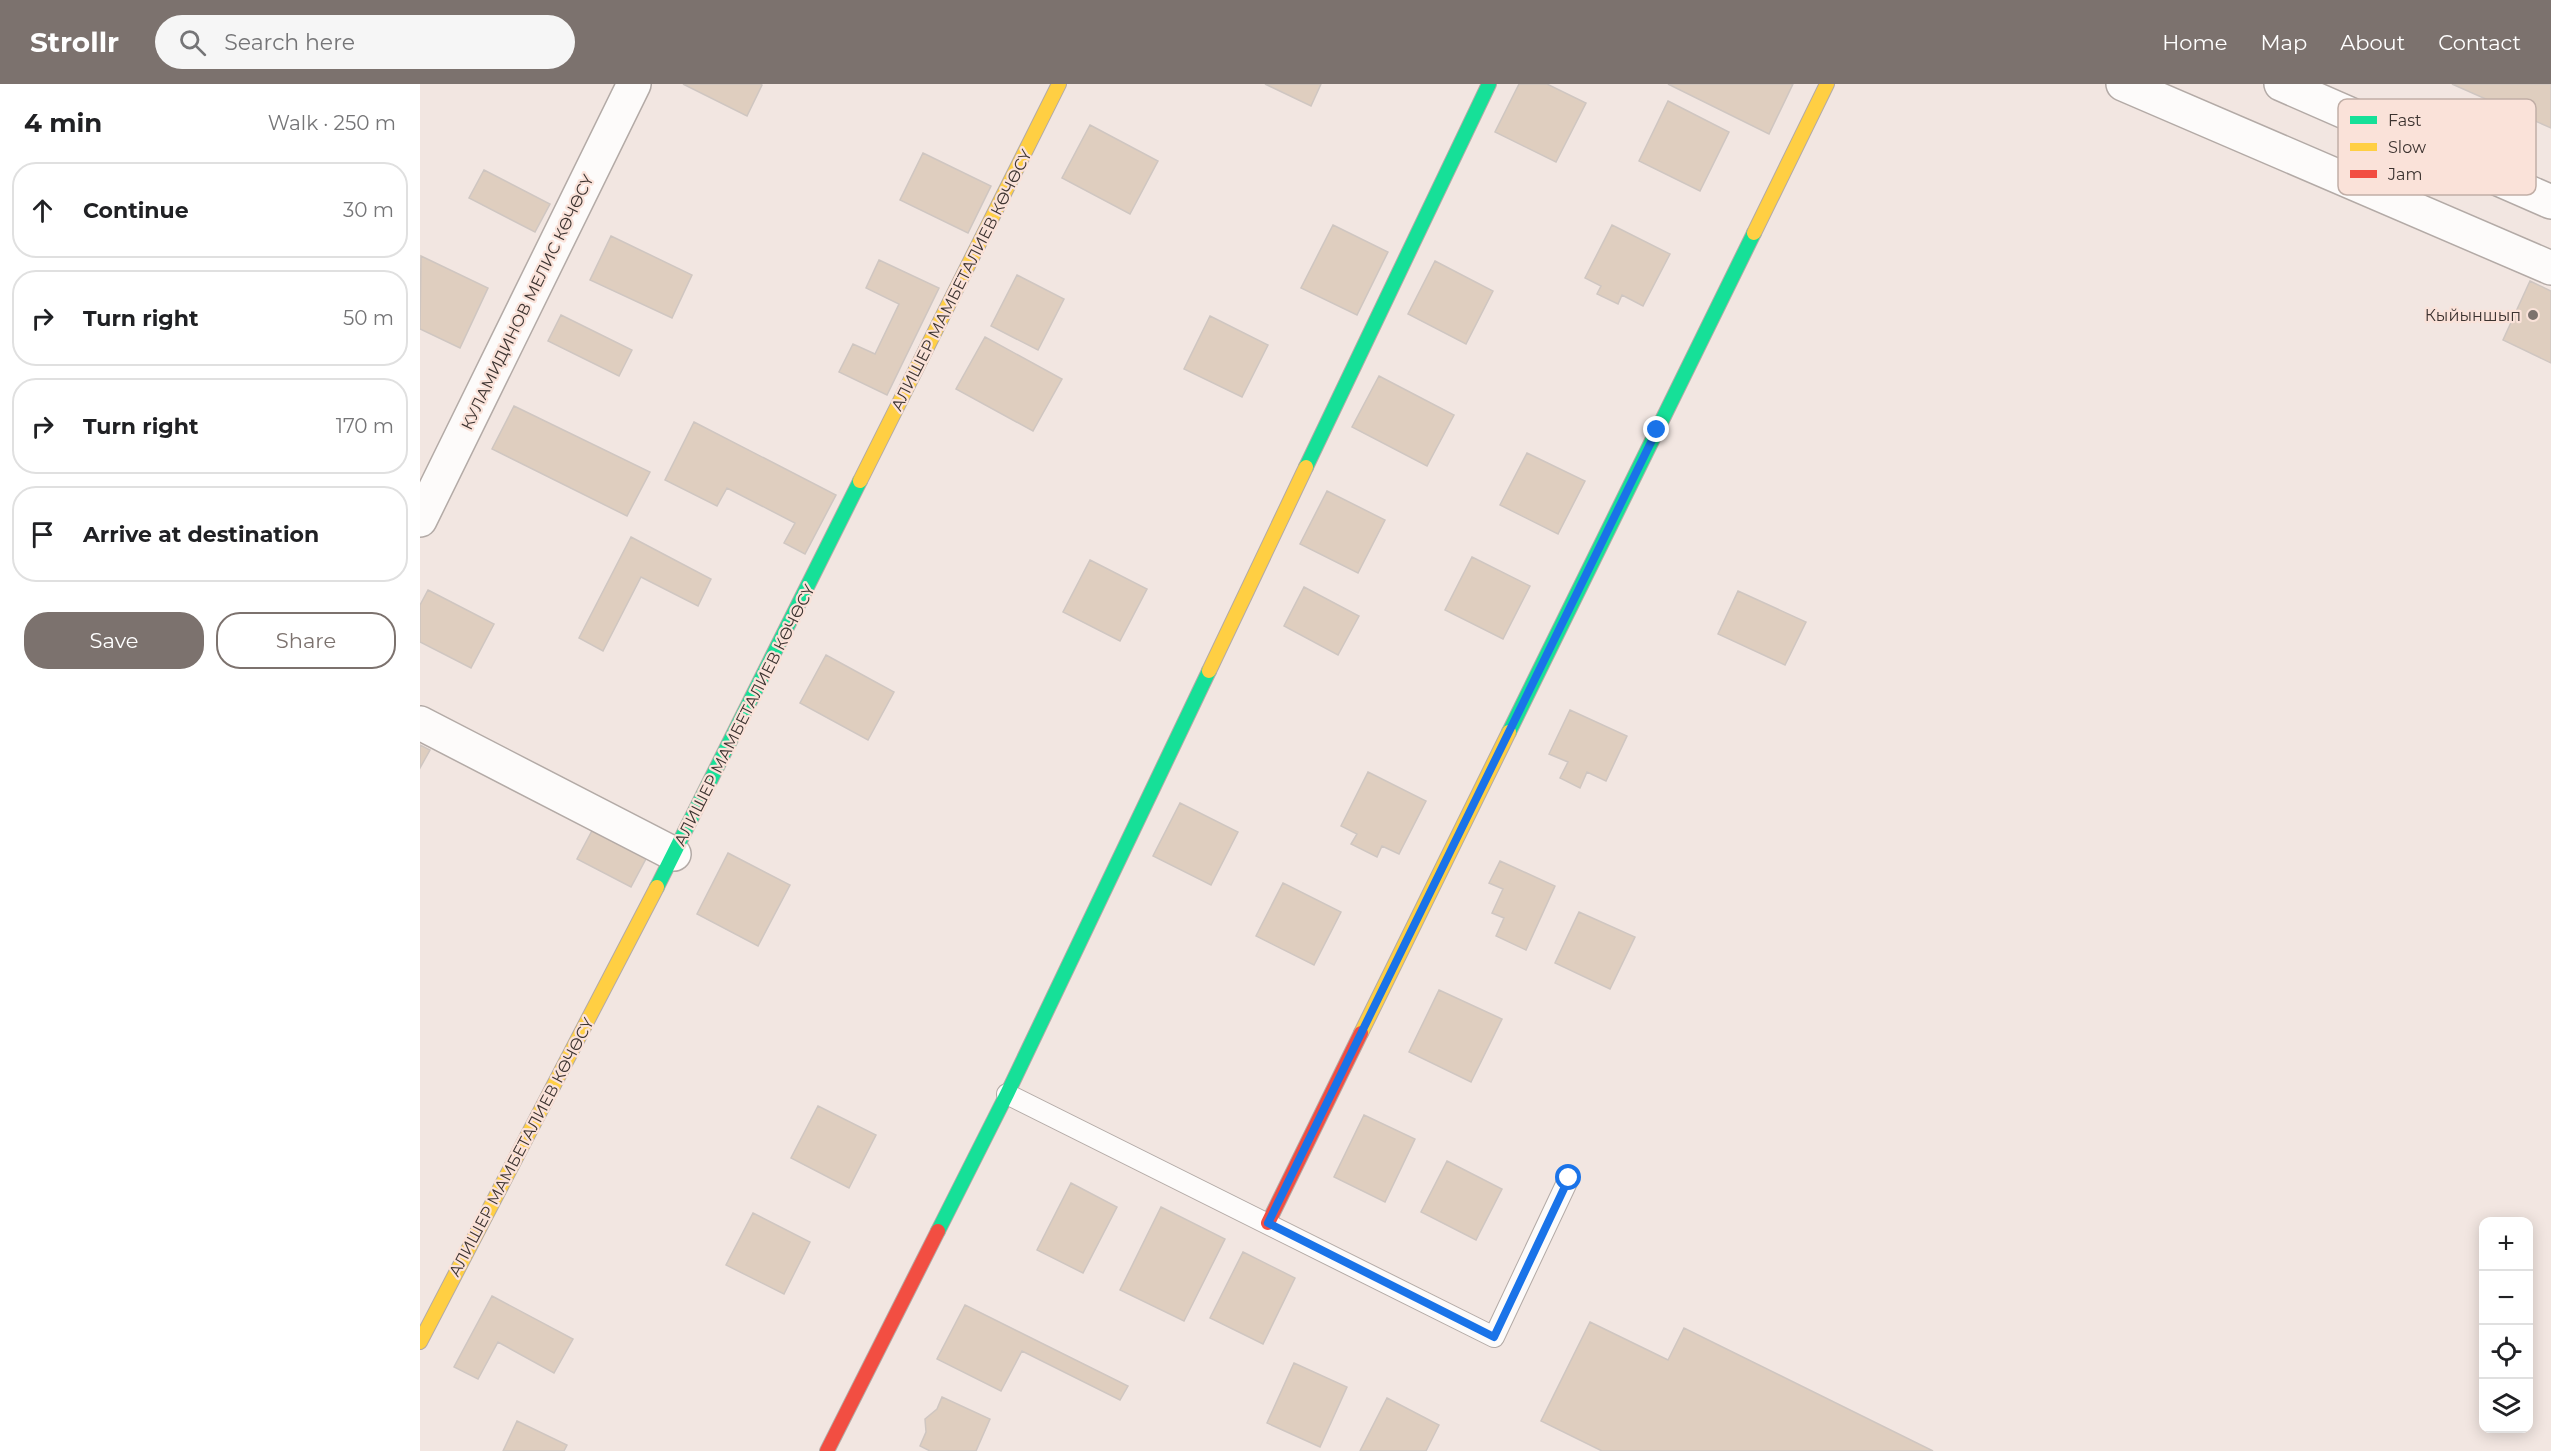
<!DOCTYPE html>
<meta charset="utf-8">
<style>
body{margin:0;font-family:Montserrat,sans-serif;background:#f6f6f6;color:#202124}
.controls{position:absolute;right:18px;bottom:18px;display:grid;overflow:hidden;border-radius:12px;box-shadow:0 3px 15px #0003}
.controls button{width:54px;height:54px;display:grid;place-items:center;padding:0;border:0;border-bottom:2px solid #e0e0e0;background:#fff;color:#202124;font:30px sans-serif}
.stop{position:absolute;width:18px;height:18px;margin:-14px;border:4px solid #1a73e8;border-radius:50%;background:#fff}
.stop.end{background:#1a73e8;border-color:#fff;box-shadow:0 2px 6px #0008}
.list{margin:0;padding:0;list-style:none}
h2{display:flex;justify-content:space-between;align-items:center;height:78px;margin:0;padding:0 24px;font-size:26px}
h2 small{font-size:20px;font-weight:400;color:#757577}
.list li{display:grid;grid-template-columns:39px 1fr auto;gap:18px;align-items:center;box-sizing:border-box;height:96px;margin:0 12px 12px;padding:0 12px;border:2px solid #e0e0e0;border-radius:24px}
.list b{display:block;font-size:22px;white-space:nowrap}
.list em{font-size:20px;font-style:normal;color:#757577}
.actions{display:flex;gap:12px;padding:18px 24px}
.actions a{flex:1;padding:14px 0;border:2px solid #7c726e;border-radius:24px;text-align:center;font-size:21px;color:#7c726e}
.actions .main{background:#7c726e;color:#fff}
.icon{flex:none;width:33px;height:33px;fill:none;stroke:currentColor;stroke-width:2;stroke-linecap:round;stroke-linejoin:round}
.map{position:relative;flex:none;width:2131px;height:1367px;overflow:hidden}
header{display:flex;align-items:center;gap:36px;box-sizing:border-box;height:84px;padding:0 30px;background:#7c726e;color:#fff}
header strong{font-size:28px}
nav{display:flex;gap:33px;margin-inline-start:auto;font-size:21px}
.search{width:420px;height:54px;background:#f6f6f6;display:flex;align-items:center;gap:15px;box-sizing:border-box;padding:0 21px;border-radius:33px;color:#757577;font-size:22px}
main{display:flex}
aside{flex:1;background:#fff}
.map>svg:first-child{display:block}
</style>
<header>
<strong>Strollr</strong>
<div class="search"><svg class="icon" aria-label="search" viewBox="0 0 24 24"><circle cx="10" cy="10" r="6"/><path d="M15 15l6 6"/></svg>Search here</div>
<nav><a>Home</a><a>Map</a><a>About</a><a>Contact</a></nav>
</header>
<main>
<aside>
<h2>4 min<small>Walk · 250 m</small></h2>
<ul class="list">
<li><svg class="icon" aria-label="ahead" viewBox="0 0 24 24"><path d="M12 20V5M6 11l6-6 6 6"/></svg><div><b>Continue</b></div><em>30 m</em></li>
<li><svg class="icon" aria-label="right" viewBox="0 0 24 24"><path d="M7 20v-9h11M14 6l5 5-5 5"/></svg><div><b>Turn right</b></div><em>50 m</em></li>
<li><svg class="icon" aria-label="right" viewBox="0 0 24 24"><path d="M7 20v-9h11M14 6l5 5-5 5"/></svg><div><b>Turn right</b></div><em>170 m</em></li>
<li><svg class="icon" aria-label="arrive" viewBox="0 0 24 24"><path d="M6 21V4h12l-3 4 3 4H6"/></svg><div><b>Arrive at destination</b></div></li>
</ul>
<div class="actions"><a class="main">Save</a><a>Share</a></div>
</aside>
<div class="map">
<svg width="2131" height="1367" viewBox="0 0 2131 1367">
<rect width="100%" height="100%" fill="#f2e6e1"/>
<path fill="#dfcebf" stroke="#cfc6c1" stroke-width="1.5" d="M263,0H340L342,1L327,32Z
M845,0H901L891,22Z
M1099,0H1127L1166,19L1136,78L1075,48Z
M1248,0H1373L1349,50Z
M2032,0H2131V44Z
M1248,17L1309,48L1280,107L1219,77Z
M670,41L738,77L710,130L642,94Z
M503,69L571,102L548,149L480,116Z
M64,86L130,120L115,148L49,114Z
M913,141L968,168L937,231L881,204Z
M1192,141L1250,170L1223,222L1202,211L1198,220L1177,210L1181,202L1165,194Z
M191,152L272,191L252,234L170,196Z
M1,172L68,204L40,264L0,245Z
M459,176L519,204L467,311L419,288L433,260L455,270L479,220L446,204Z
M1015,177L1073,207L1046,260L988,230Z
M597,191L644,215L618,266L571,242Z
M2110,197L2131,207V279L2083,256Z
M141,231L212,266L199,292L128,257Z
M790,232L848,261L822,313L764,285Z
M565,253L642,295L613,347L536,305Z
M959,292L1034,331L1007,382L932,343Z
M94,322L230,388L207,432L72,365Z
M274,338L416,411L385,470L364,459L375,439L307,404L297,422L245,396Z
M1107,369L1165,397L1138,450L1080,421Z
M907,407L965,436L938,489L880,460Z
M211,453L291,495L278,522L221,493L183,567L159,554Z
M1052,473L1110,502L1083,555L1025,526Z
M670,476L727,505L700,557L643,528Z
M884,503L939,532L918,571L864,542Z
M8,506L74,540L51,584L0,558V521Z
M1318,507L1386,538L1365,581L1298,550Z
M406,571L474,608L448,656L380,619Z
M1150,626L1207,652L1186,697L1167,688L1160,704L1140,694L1148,678L1129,670Z
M0,661L10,666L0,684Z
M948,688L1006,717L979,770L962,762L957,773L931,760L937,750L921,742Z
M760,719L818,748L791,801L733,772Z
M174,743L228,771L211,803L157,775Z
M308,769L370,801L338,862L277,830Z
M1080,777L1135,802L1106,866L1076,852L1084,834L1072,829L1083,805L1069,799Z
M863,799L921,828L894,881L836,852Z
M1159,828L1215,853L1190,905L1135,879Z
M1019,906L1082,935L1051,998L989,968Z
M398,1022L456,1051L429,1104L371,1074Z
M944,1031L995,1055L965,1118L914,1093Z
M1027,1077L1082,1105L1056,1156L1001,1128Z
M651,1099L697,1123L663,1189L617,1166Z
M741,1123L805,1155L764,1237L700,1206Z
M333,1129L390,1158L364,1210L306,1181Z
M823,1168L875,1194L843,1260L790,1234Z
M72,1212L153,1255L134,1289L78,1258L58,1295L34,1283Z
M545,1221L708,1302L700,1316L602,1267L581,1307L517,1275Z
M1170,1238L1248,1276L1264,1244L1513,1367H1182L1121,1337Z
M874,1279L927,1303L900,1363L847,1339Z
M522,1313L570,1335L556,1367H510L500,1362L506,1348L505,1335L517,1325Z
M967,1314L1019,1341L1006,1367H940Z
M97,1337L147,1361L144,1367H83Z"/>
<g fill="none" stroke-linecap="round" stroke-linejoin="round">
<defs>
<path id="lane" d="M587,1010L1074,1253L1149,1094"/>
<path id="street" d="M1703,0L2131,184
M1861,0L2131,118
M0,436L214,0
M0,639L254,770"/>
<path id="fast" d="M886,383L1069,0
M1089,648L1334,149
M237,803L440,397
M518,1147L587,1010L789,587"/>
<path id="slow" d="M1334,149L1407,0
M440,397L639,0
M789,587L886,383
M941,949L1089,648
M0,1258L237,803"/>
<path id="jam" d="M848,1139L941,949
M407,1367L518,1147"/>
</defs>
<use href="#lane" stroke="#b3aaa6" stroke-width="22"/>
<use href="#street" stroke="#b3aaa6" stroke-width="36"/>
<use href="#fast" stroke="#b3aaa6" stroke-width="16"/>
<use href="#slow" stroke="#b3aaa6" stroke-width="16"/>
<use href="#jam" stroke="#b3aaa6" stroke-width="16"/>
<use href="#lane" stroke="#fdfbfa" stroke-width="20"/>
<use href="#street" stroke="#fdfbfa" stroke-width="33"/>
<use href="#fast" stroke="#16e098" stroke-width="14"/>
<use href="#slow" stroke="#ffcf43" stroke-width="14"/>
<use href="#jam" stroke="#f24e42" stroke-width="14"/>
</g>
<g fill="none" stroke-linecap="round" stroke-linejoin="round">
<path stroke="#1a73e8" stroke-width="8" d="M1149,1094L1074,1253L848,1139L1237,346"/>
</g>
<circle fill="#7c726e" stroke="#fae2d9" stroke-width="2" cx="2113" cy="231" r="6"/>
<g text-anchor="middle" stroke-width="4.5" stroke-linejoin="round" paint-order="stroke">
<g font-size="16" fill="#3c3330" stroke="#fae2d9">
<text transform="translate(541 196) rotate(-63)" y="6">АЛИШЕР МАМБЕТАЛИЕВ КӨЧӨСҮ</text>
<text transform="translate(107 218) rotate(-64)" y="6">КУЛАМИДИНОВ МЕЛИС КӨЧӨСҮ</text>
<text transform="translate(324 631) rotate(-63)" y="6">АЛИШЕР МАМБЕТАЛИЕВ КӨЧӨСҮ</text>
<text transform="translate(101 1063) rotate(-62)" y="6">АЛИШЕР МАМБЕТАЛИЕВ КӨЧӨСҮ</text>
</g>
<g font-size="16" fill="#3c3330" stroke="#fae2d9" text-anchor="end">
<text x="2101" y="237">Кыйыншып</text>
</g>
</g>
<rect x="1918" y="15" width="198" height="96" rx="9" fill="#fae2d9" stroke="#c1aea6" stroke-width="1.5"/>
<rect x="1930" y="32" width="27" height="8" fill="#16e098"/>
<rect x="1930" y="59" width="27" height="8" fill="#ffcf43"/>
<rect x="1930" y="86" width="27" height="8" fill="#f24e42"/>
<g font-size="16" fill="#3c3330">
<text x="1968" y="42">Fast</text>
<text x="1968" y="69">Slow</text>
<text x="1968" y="96">Jam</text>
</g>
</svg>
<div class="controls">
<button>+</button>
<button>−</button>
<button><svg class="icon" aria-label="locate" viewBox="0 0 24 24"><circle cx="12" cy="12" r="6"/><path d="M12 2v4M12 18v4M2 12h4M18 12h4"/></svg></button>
<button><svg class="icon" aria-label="layers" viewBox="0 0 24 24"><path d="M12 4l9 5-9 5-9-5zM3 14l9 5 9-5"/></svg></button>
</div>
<div class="stop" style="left:1149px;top:1094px"></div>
<div class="stop end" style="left:1237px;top:346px"></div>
</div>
</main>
